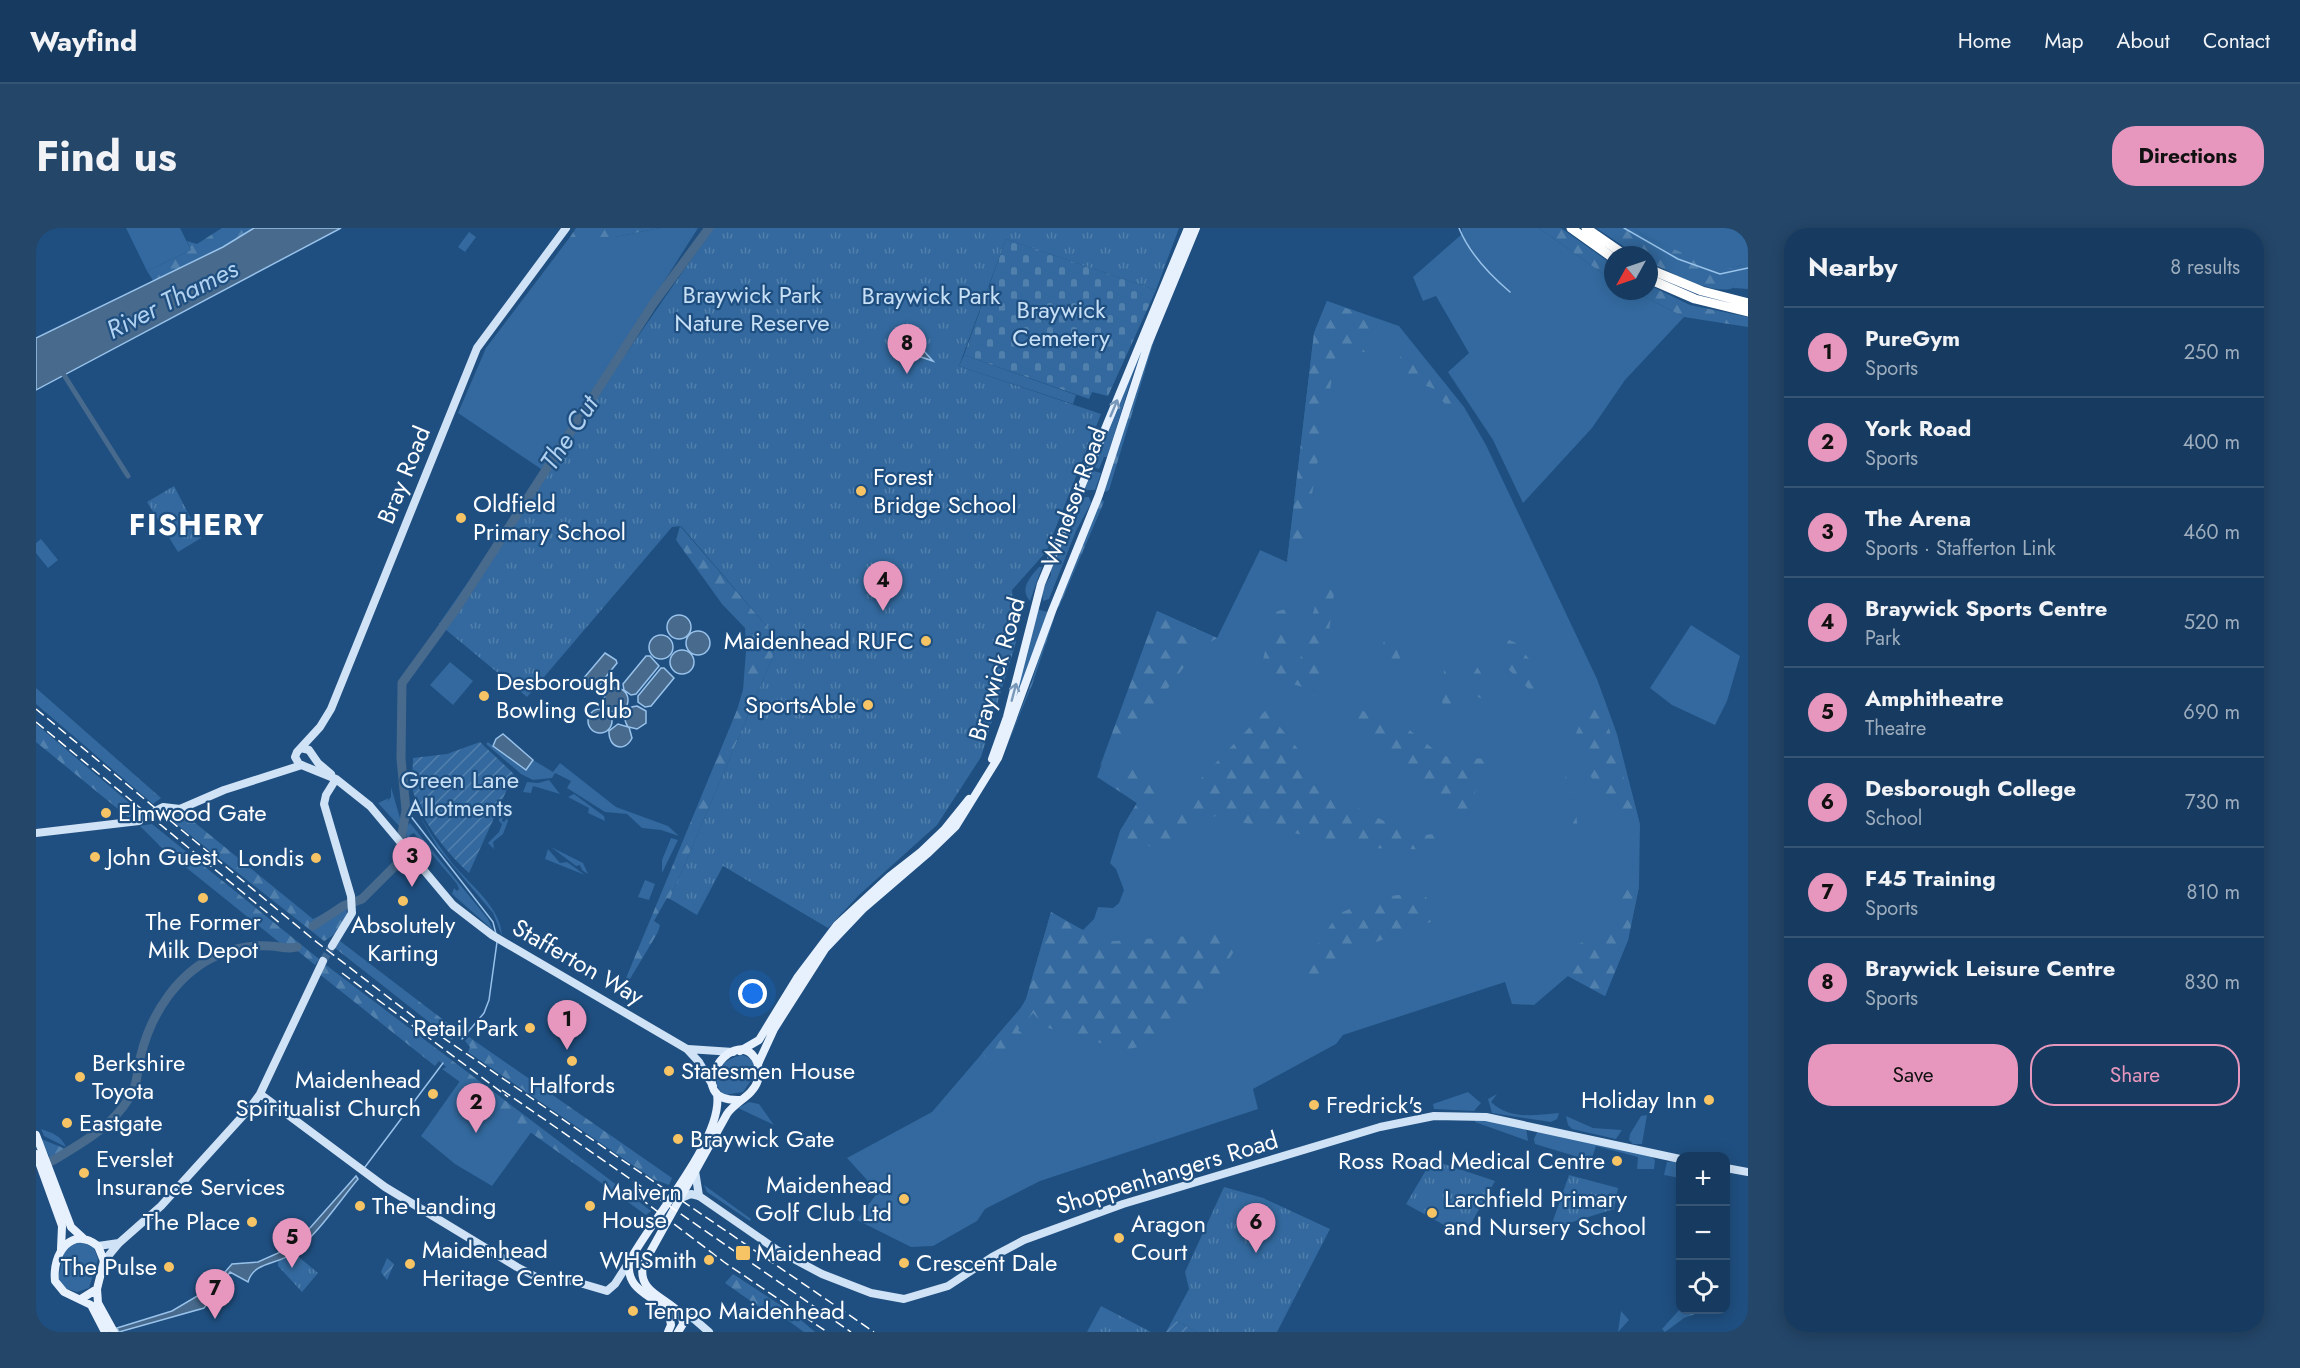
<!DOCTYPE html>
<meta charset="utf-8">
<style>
body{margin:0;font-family:Jost,sans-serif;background:#244669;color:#f1f3f6}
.controls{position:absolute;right:18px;bottom:18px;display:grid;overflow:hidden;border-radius:12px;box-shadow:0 3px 15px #0003}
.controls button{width:54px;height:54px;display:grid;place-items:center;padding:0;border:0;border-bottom:2px solid #365575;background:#173b60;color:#f1f3f6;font:30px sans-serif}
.compass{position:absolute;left:1568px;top:18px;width:54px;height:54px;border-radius:50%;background:#173b60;box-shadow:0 3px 15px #0003;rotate:230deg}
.you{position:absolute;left:717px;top:766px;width:21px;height:21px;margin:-15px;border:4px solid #fff;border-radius:50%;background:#1a73e8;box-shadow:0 0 0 9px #1a73e833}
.badge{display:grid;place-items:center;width:39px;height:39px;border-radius:50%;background:#e797bd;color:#111;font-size:20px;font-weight:700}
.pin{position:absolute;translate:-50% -50px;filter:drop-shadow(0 2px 3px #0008)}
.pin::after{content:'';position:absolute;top:32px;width:21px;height:18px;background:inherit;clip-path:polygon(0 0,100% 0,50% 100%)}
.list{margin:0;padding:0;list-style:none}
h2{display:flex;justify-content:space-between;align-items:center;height:78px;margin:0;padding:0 24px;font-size:26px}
h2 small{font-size:20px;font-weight:400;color:#9eadbd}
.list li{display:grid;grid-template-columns:39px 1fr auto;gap:18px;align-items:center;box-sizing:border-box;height:90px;padding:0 24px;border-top:2px solid #365575}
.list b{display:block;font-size:22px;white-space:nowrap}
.list p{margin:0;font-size:20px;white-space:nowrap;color:#9eadbd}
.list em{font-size:20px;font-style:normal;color:#9eadbd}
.actions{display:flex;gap:12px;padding:18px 24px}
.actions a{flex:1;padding:14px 0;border:2px solid #e797bd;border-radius:24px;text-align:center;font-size:21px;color:#e797bd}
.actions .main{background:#e797bd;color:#111}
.icon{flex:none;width:33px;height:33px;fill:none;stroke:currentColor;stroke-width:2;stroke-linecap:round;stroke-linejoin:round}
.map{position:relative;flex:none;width:1712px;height:1104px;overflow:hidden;border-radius:24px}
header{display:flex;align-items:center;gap:36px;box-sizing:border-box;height:84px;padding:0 30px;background:#173b60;border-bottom:2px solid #365575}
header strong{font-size:28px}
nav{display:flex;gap:33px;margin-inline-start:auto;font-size:21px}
.intro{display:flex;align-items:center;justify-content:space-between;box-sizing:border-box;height:144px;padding:0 36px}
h1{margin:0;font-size:42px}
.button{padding:15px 27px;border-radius:24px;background:#e797bd;color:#111;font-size:21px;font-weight:700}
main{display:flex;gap:36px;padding:0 36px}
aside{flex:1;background:#173b60;border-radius:24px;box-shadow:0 3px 15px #0003}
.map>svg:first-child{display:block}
</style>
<header>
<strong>Wayfind</strong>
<nav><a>Home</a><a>Map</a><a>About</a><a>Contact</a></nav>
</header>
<div class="intro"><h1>Find us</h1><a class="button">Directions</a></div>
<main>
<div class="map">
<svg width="1712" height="1104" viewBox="0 0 1712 1104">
<defs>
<pattern id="forest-firs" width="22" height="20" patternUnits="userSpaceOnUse" patternTransform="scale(1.5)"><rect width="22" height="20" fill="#33699e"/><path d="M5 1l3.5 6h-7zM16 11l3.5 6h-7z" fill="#5280ad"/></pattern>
<pattern id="cemetery-stones" width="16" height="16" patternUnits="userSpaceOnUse" patternTransform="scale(1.5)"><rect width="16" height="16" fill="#33699e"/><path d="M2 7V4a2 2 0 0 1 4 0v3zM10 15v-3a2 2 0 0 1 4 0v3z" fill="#5280ad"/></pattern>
<pattern id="park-tufts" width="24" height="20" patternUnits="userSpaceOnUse" patternTransform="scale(1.5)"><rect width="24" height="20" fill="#33699e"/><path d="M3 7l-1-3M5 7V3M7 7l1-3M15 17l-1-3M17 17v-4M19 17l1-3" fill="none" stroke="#5280ad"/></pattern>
<pattern id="garden-furrows" width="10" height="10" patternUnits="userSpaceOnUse" patternTransform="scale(1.5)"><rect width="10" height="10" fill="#33699e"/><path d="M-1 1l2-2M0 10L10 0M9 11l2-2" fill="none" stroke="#5280ad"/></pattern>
</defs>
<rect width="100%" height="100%" fill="#1f4f80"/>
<path fill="#33699e" d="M90,0H144L155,22L111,43Z
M624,0H662L508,243L422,185L450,120L534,9H579Z
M1426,0H1503L1577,53V63H1597L1648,89L1589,152L1556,200L1487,275L1457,212L1412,144L1433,125L1400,68L1387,73L1377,49L1426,6Z
M1598,0H1712V61L1697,60L1706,37L1686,43L1610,9Z
M433,4L440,9L429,24L422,19Z
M1291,73L1363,98L1428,179L1450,217L1561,451L1581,506L1604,596L1603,658L1592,712L1569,768L1532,748L1498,777L1476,776L1469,754L1307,807L1300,816L1217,861L1222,881L1004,953L949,981L941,993L897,1018L875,1019L821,992L842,964L811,930L896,884L984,781L990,771L1015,684L1047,702L1058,691L1062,679L1077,680L1083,675L1088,662L1080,641L1074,635L1084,603L1101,575L1061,549L1121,383L1181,410L1224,322L1251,334L1278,105Z
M1123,80L1097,146L1071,229H1068L1063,241L1056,239Z
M928,127L1040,167L1037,176L923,138Z
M1054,242L1065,245L1059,262H1052L1044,267Z
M1049,269H1053L1055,275L1040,303L1013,371L1007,373L1006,362L1015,347V331Z
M5,311L22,332L12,340L0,325V315Z
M1003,339H1006L994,373C983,361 994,349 1003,339Z
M1000,381L1012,384L965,515Z
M1655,397L1704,428L1691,473L1679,497L1636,477L1614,460Z
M414,434L437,453L417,477L394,457Z
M452,514L486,540L490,541L497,532L517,544L524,535L580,579L632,598L643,608L625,602L606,600L591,586L569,584L531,560L535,553L519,545L516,550L497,552L485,546L450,516Z
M513,552L524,566L497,558L495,565L487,564L491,554L502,555Z
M355,559L366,597L365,600L342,575L353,570L351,574L355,569Z
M538,566L568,588L569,593L552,585L553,580L532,569Z
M379,580C390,599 402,617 416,635C433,656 465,679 466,708L457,685L402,620Z
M463,587L467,589L466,593L468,594L471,590L472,593L467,606L457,614L458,621L452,615L463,604L466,596L463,593Z
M374,595L452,691L457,702L416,666L418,660L421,663L423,661L421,656L378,605L374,607L373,612L370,608L371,598Z
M635,610L642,612L626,645V632Z
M515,619L547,635L552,646L546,642L544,637L540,638Z
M512,621L524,635L531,634L549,647L509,631Z
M609,652L619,656L613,672L602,669Z
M707,827L715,831L718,837L714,854L707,864L688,867C670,850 686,830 707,827Z
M424,853L496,903L456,958L419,936L385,908Z
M1432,864L1445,875L1438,883L1398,881L1397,876Z
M1461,866L1455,874C1475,892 1497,887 1523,885L1521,891L1515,894L1456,885L1452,871Z
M713,874L723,876L738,897L702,880Z
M1611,887L1606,916H1597L1593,912L1594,906L1605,888Z
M1530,888L1557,900L1586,902L1580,911L1536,901L1532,897Z
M1440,890L1490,899L1492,913L1439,894Z
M5,901C14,904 25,907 30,919L8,908Z
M1502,902L1614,927L1619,932L1618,941H1601L1602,929L1560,918L1555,933L1499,916L1498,911Z
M1637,933L1644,935V950L1628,947L1631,934Z
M668,957L715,991L714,993L671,964Z
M46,1014L58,1020L62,1031L53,1060L41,1064L28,1060L22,1050L29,1021L36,1015Z
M1585,1083L1593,1092L1582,1104Z"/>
<path fill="url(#forest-firs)" d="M186,0H218L187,19L118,54L111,43L155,22L151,13L161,16Z
M540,0H624L579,9H534Z
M1503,0H1525L1577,37V53Z
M1560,0H1598L1610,9L1686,42L1707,37L1697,60C1677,68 1633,43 1613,34V27H1601Z
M1613,57L1654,77L1712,89V99L1648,89L1597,63H1613Z
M1291,73L1341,92L1337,123L1300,127L1265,330L1251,334L1278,105Z
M1127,83L1073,262L1069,264L1066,260Z
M1361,103L1425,179L1418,187L1396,160L1367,150Z
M1065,270L1068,274L1023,379H1020Z
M644,298L735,403L738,426L634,671L631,670L618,693L624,697L622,704L591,756L588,755L701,482L707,462L710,423L709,400L686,376L640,312Z
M1300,350L1286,457L1303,475L1366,496L1406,528L1450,531L1431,589L1269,460L1224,445L1238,384L1258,379L1250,441L1260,446L1283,364Z
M1121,383L1181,410L1161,422L1107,493L1064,538Z
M1017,386L1018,391L996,457L963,537L995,456Z
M1457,405L1480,415L1503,443L1501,469L1471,440L1464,420L1450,411Z
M1350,410L1358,416L1369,441L1347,439L1342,424Z
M1437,432L1449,452L1447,471L1434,466L1427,439Z
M1408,442L1420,462L1425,483L1406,479Z
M0,460L125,570L117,576L0,476Z
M1561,461L1602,597L1588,598L1551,543L1540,505Z
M1230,482L1262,521L1269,553L1378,608L1408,605L1405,622L1332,620L1203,594L1192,581C1163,596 1115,633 1083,613L1084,603L1101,575L1080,561L1095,538L1117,546L1119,586L1148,584L1156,560Z
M0,496L103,583L93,590L0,514Z
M1527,522L1534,538L1542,602L1534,600Z
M147,585L277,691L304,677L310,680C315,695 300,706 288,713L134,591Z
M116,596L283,731L279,737L263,724L244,715L126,620L104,598Z
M1589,657L1603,659L1592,712L1569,768L1532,748L1543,716L1579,696Z
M1386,665L1408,689L1332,717L1287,748H1260L1302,686L1341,669Z
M1015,684L1065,714L1210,704L1167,773L1119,815L1089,822L1009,799L997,785L982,802L995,813L955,836L946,825L989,775Z
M304,713L422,803L416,812L299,720Z
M286,734L615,983L610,987L406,841L410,839L403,833L399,838L282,745Z
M433,809L636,950L633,957L617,951L432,824L434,819L429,813Z
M697,831L703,838L711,839L706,853L692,859L685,841Z
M5,911L30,921L33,923L16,934Z
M697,1046L758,1086L779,1104H768L729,1076L726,1081L689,1055Z
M1644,1081L1670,1082L1648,1090L1629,1104L1626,1101Z"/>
<path fill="url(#cemetery-stones)" d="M970,11L1120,62L1072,168L1056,164L1053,171L928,127Z"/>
<path fill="url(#park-tufts)" d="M677,0H1143L1120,62L970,11L923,138L1065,186L1010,324L976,362L980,414L945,529L901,597L823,667L792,700L687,638L661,687L634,671L738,426L735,403L645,298L636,299L491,469L403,396Z
M138,258L165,310L142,324L111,274Z
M1396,932L1459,953L1428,1008L1370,976Z
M1533,947L1582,960L1578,981L1514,1001Z
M1188,959L1227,970L1294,1001L1241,1104H1161L1137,1091L1153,1061L1149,1044Z
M258,1025L282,1045L266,1064L242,1038V1033Z
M1065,1078L1115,1104H1051Z"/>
<path fill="url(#garden-furrows)" d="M444,514L478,546L433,645C410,624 385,593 377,563C375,553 377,540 377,530L411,526Z
M351,1030L358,1036L351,1052L345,1044Z
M1137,1091L1161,1104H1130Z"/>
<path fill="#476a8d" stroke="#98c2ea" stroke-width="1.5" d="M218,0H305L0,162V110L187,19Z
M871,116L886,121L897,133L861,121L862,117Z
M631 399a12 12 0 1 1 24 0a12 12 0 1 1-24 0Z
M650 415a12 12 0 1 1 24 0a12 12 0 1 1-24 0Z
M613 419a12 12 0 1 1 24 0a12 12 0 1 1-24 0Z
M634 434a12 12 0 1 1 24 0a12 12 0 1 1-24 0Z
M569,425L580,432L581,435L560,461L556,462L548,456L547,451Z
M610,428H614L623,438L600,466L595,467L588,462L587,456Z
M625,440H628L638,450L615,478L609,479L602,474V468Z
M568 472a12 12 0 1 1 24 0a12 12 0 1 1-24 0Z
M601,478L610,483V495L601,501L593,499L596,510C589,525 572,520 573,503L582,496L592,499C586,489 588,479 601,478Z
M552 493a12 12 0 1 1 24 0a12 12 0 1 1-24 0Z
M467,506L497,532L490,542L457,518L460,511Z
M320,948L322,951C302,975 282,1006 257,1025C242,1037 218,1033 212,1054L194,1044L168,1080L83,1104L81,1100L136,1083L175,1060L196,1036L222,1034L258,1018Z"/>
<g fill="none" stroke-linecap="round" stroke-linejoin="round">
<path stroke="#98c2ea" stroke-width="1.5" d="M1423,0C1433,25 1454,47 1474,64
M1588,0L1642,31L1684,46L1712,40
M370,582L457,694L460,706
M426,811L448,785L453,772L461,714
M329,939L407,835"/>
<path stroke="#476a8d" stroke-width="5" d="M28,147L92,248"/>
<path stroke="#476a8d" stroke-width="9" d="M277,698L307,678L326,671L361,636L370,582L365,531L366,455L422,378L617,76L673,0
M16,933C44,916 76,899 93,870C102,857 101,842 105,827C115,785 143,743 184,726C199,720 218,717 234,718C243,718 251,722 261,719"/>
<path stroke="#416993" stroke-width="8" stroke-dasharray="8 4" stroke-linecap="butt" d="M287,733L296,718"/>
<path stroke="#cfe2f6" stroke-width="8" d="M530,0L441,120L295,481L284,499L261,524L259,529L263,536L300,551L334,578L417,677L456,707L651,821L663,834L677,858
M265,520L273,522L282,535L295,546
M100,593L127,579L144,581L188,562L266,537
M0,605L103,593
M296,718L316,685L315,668L288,576L290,567L300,551
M652,821L697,824
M224,866L349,959L481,1039L502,1050L537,1053L571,1063L579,1056L593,1034
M1690,940L1712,944
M659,943L663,968
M645,970L655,966L663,968L741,1022L786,1046L835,1065L868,1071L912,1058L956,1029L988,1012L1087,976L1344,899L1398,888L1450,889L1644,931
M62,1018L83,1015
M68,1033L83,1015L125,978L213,881L224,866L287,733
M646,1087L658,1091L673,1104"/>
<path stroke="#e7f1fe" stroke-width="8" d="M956,531L971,489L1005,356L1152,0
M704,823L723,812L761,750L801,697L853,649L885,624L908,602L933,571
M722,836L738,801L789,721L827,681L891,626L920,598L962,530L1016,383L1063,267L1112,116L1160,0
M0,907L35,999L47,1010
M0,926L26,998L25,1021
M61,1061L62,1075L78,1104
M45,1071L61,1061L68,1033L62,1018C35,997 16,1026 19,1053L28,1064L55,1077L69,1104
M632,1104L635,1097L633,1085C617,1066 590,1064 593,1034C615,992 688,910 681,866
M642,1104L647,1096L646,1087C631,1069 601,1065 607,1037L691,886C700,873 717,868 722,852C724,845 723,836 719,830C696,796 643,875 705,872"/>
<path stroke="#fff" stroke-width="9" d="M1535,0L1577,30
M1550,0L1589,27
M1613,41L1666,63L1712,75
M1613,51L1659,71L1712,84"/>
<path stroke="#fff" stroke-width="1.5" stroke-dasharray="10 4.5" stroke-linecap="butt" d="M0,481L278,712L387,796L838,1104
M0,494L245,696
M306,745L472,869
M466,862L815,1104
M592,961L688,1034L791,1104"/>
</g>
<defs><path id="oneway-shaft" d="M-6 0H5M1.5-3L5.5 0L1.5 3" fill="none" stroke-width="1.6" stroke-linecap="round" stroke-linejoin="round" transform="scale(1.5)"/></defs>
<g stroke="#7998b9">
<use href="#oneway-shaft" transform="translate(1078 180) rotate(-67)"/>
<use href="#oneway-shaft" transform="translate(978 464) rotate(-75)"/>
</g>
<g fill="#f6c464" stroke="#1f4f80" stroke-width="2">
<circle cx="825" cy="263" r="6"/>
<circle cx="425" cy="290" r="6"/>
<circle cx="890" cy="413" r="6"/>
<circle cx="448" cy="468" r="6"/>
<circle cx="832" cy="477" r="6"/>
<circle cx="70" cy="585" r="6"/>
<circle cx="59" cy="629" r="6"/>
<circle cx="280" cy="630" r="6"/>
<circle cx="167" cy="670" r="6"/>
<circle cx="367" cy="673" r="6"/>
<circle cx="494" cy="800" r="6"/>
<circle cx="536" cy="833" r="6"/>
<circle cx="633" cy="843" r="6"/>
<circle cx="44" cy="849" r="6"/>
<circle cx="397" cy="866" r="6"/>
<circle cx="1673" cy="872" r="6"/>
<circle cx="1278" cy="877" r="6"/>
<circle cx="31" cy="895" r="6"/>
<circle cx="642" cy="911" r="6"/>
<circle cx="1581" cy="933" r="6"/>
<circle cx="48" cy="945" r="6"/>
<circle cx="868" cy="971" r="6"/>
<circle cx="324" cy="978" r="6"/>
<circle cx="554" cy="978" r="6"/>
<circle cx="1396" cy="985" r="6"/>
<circle cx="216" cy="994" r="6"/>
<circle cx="1083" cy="1010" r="6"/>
<rect x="699" y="1017" width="16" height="16" rx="3"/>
<circle cx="673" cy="1032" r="6"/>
<circle cx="868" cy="1035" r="6"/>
<circle cx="374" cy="1036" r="6"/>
<circle cx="133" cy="1039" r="6"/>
<circle cx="597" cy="1083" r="6"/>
</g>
<g text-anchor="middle" stroke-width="4.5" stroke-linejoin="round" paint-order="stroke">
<g font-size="24" fill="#c8e0f6" stroke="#1f4f80">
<text x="716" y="75">Braywick Park<tspan x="716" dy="28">Nature Reserve</tspan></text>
<text x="895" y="76">Braywick Park</text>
<text x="1025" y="90">Braywick<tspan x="1025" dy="28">Cemetery</tspan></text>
<text x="424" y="560">Green Lane<tspan x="424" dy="28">Allotments</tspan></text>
</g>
<g font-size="24" fill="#fff" stroke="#1f4f80">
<text transform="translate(368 247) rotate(-68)" y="8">Bray Road</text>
<text transform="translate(1038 269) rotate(-70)" y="8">Windsor Road</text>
<text transform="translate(961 441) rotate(-74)" y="8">Braywick Road</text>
<text transform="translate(542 734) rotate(30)" y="8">Stafferton Way</text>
<text transform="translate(1131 945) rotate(-17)" y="8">Shoppenhangers Road</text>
</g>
<g font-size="24" fill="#fff" stroke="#1f4f80" text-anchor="start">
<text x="837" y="257">Forest<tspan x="837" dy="28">Bridge School</tspan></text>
<text x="437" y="284">Oldfield<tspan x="437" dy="28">Primary School</tspan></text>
<text x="878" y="421" text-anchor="end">Maidenhead RUFC</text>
<text x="460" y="462">Desborough<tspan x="460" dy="28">Bowling Club</tspan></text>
<text x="820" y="485" text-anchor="end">SportsAble</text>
<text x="82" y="593">Elmwood Gate</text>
<text x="71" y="637">John Guest</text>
<text x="268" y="638" text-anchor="end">Londis</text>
<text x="167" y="702" text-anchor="middle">The Former<tspan x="167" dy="28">Milk Depot</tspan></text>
<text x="367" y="705" text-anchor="middle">Absolutely<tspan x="367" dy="28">Karting</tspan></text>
<text x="482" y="808" text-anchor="end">Retail Park</text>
<text x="56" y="843">Berkshire<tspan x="56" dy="28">Toyota</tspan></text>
<text x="645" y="851">Statesmen House</text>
<text x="385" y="860" text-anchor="end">Maidenhead<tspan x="385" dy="28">Spiritualist Church</tspan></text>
<text x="536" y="865" text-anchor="middle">Halfords</text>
<text x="1661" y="880" text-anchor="end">Holiday Inn</text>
<text x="1290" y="885">Fredrick's</text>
<text x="43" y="903">Eastgate</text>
<text x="654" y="919">Braywick Gate</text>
<text x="60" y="939">Everslet<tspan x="60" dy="28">Insurance Services</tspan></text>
<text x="1569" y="941" text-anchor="end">Ross Road Medical Centre</text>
<text x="856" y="965" text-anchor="end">Maidenhead<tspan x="856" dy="28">Golf Club Ltd</tspan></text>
<text x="566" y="972">Malvern<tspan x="566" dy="28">House</tspan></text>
<text x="1408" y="979">Larchfield Primary<tspan x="1408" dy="28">and Nursery School</tspan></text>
<text x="336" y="986">The Landing</text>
<text x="204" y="1002" text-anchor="end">The Place</text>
<text x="1095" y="1004">Aragon<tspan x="1095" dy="28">Court</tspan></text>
<text x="386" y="1030">Maidenhead<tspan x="386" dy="28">Heritage Centre</tspan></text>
<text x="720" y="1033">Maidenhead</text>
<text x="661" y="1040" text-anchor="end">WHSmith</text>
<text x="880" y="1043">Crescent Dale</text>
<text x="121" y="1047" text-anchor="end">The Pulse</text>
<text x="609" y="1091">Tempo Maidenhead</text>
</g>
<g font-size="26" font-style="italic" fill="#b0d1f0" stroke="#1f4f80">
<text transform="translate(136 71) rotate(-27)" y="9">River Thames</text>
<text transform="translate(533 205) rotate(-57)" y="9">The Cut</text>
</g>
<g font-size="30" font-weight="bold" letter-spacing="1.5" fill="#fff" stroke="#1f4f80">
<text x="161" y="307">FISHERY</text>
</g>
</g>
</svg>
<div class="controls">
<button>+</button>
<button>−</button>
<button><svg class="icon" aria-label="locate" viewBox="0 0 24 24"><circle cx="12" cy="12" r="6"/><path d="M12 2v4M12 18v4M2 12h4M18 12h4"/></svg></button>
</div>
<svg class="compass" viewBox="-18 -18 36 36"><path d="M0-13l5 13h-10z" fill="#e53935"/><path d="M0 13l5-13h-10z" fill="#9eadbd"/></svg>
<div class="you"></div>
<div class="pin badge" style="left:531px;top:822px">1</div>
<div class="pin badge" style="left:440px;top:905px">2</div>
<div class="pin badge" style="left:376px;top:659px">3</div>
<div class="pin badge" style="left:847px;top:383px">4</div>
<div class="pin badge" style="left:256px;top:1040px">5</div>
<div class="pin badge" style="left:1220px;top:1025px">6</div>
<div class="pin badge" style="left:179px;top:1091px">7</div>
<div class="pin badge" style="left:871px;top:146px">8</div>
</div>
<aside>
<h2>Nearby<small>8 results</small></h2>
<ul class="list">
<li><span class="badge">1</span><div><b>PureGym</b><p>Sports</p></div><em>250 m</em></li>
<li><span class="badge">2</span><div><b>York Road</b><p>Sports</p></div><em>400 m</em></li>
<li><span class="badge">3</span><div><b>The Arena</b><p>Sports · Stafferton Link</p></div><em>460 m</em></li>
<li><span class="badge">4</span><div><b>Braywick Sports Centre</b><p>Park</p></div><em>520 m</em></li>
<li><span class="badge">5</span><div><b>Amphitheatre</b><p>Theatre</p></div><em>690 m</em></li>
<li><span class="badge">6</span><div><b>Desborough College</b><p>School</p></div><em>730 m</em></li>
<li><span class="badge">7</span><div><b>F45 Training</b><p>Sports</p></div><em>810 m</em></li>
<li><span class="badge">8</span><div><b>Braywick Leisure Centre</b><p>Sports</p></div><em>830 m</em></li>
</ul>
<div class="actions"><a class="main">Save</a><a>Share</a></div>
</aside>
</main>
